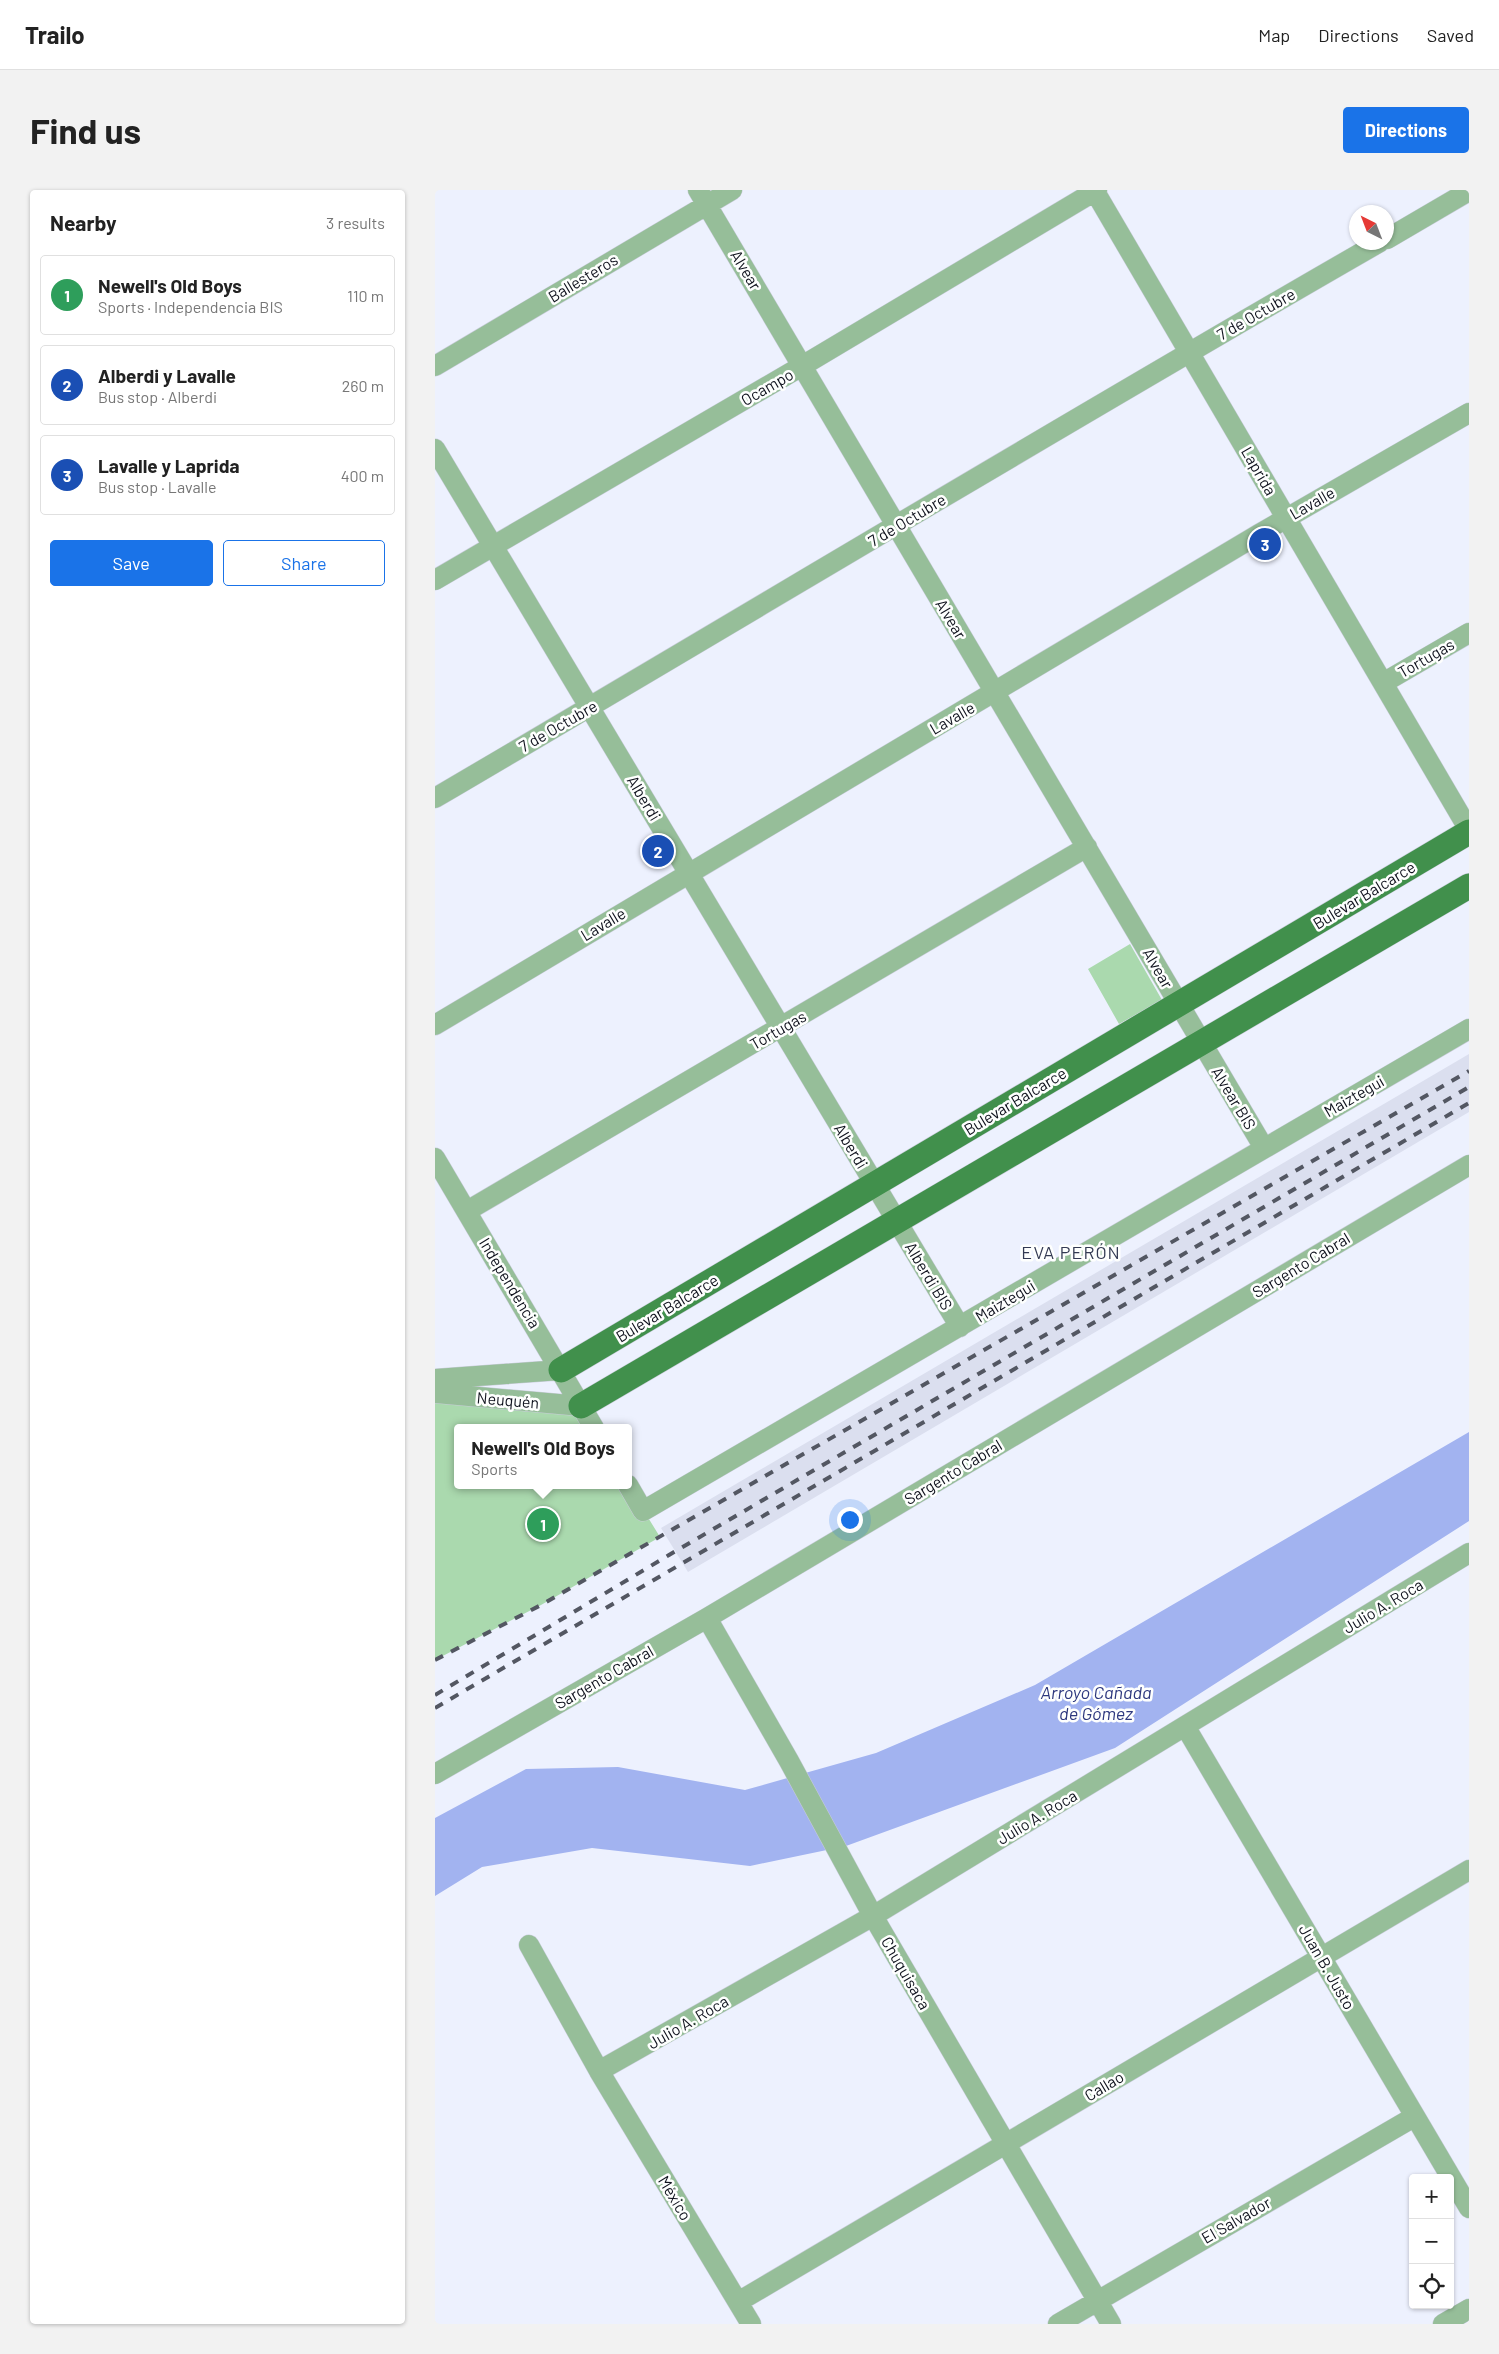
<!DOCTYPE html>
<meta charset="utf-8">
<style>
body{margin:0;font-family:Barlow,sans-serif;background:#f2f2f2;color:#222}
.controls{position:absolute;right:15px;bottom:15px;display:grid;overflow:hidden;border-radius:5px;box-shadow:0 1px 4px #0004}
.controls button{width:45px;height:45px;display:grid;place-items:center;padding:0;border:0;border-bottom:1px solid #e0e0e0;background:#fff;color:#222;font:25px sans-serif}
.compass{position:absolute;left:914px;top:15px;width:45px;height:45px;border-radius:50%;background:#fff;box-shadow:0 1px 4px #0004;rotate:318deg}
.you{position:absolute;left:414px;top:1329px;width:18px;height:18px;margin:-12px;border:4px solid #fff;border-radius:50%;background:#1a73e8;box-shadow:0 0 0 8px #1a73e833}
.badge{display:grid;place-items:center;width:32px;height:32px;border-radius:50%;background:#1a73e8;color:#fff;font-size:16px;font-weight:700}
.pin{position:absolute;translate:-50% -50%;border:2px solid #fff;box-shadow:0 1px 5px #0006}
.popup{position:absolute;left:19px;top:1234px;width:178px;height:65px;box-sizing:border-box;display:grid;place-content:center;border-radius:5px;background:#fff;filter:drop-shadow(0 1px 4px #0005);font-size:16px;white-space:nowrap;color:#767676}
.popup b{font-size:19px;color:#222}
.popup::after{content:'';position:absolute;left:50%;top:100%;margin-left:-10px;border:10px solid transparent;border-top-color:#fff}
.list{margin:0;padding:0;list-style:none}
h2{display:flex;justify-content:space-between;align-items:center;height:65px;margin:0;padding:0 20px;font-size:21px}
h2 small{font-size:16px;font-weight:400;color:#767676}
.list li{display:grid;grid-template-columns:32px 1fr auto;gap:15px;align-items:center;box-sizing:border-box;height:80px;margin:0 10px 10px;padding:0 10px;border:1px solid #e0e0e0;border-radius:5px}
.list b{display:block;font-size:19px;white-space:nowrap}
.list p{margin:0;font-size:16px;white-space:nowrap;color:#767676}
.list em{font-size:16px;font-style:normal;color:#767676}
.actions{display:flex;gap:10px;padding:15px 20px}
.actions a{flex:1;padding:11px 0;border:1px solid #1a73e8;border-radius:5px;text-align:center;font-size:18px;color:#1a73e8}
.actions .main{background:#1a73e8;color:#fff}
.icon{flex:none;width:28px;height:28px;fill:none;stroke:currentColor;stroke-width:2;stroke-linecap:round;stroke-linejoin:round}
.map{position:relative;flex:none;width:1034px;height:2134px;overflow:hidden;border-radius:5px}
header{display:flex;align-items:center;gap:30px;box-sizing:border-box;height:70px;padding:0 25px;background:#fff;border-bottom:1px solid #e0e0e0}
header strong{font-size:24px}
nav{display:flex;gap:28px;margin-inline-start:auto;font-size:18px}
.intro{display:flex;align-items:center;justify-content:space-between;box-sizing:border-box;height:120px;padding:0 30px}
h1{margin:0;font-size:35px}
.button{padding:12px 22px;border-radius:5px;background:#1a73e8;color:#fff;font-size:18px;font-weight:700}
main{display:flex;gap:30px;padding:0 30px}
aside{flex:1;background:#fff;border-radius:5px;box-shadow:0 1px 4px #0004}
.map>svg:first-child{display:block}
</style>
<header>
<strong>Trailo</strong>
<nav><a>Map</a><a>Directions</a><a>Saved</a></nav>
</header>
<div class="intro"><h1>Find us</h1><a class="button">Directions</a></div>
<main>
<aside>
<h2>Nearby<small>3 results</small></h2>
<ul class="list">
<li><span class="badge" style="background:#2e9e5b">1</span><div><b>Newell's Old Boys</b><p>Sports · Independencia BIS</p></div><em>110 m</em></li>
<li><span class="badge" style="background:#1a4fb4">2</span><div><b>Alberdi y Lavalle</b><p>Bus stop · Alberdi</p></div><em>260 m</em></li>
<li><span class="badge" style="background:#1a4fb4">3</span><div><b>Lavalle y Laprida</b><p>Bus stop · Lavalle</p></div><em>400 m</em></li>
</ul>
<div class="actions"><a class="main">Save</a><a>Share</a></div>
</aside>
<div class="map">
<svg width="1034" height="2134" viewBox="0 0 1034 2134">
<rect width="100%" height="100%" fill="#edf1fe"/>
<path fill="#dbdfef" d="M1034,864V922L253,1382L226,1338Z"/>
<path fill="#aad9ae" d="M695,754L727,810L684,834L653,779Z
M0,1203L146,1216L159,1238H23V1295H193L225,1347L106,1415L0,1470Z"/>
<path fill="#a2b3f0" d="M1034,1242V1331L680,1558L411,1656L315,1676L157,1658L47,1677L0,1706V1628L91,1579L183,1577L310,1600L441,1563L600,1495Z"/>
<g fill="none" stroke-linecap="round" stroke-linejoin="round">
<defs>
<path id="minor" d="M263,0L829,958
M659,0L1034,640
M952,49L1034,1
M0,176L297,0
M0,259L525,1137
M0,390L367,176L662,0
M948,493L1034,443
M0,608C315,423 628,234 945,52
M0,835L824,344L1034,223
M0,968L159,1238
M32,1021L652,657
M0,1189L126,1180
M0,1203L146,1216
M193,1295L208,1321L1034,839
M272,1428L354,1571L438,1726L676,2134
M750,1536L1034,2018
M0,1584L272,1428L1034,975
M94,1755L164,1881L316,2134
M164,1881L438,1726L1034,1363
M303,2112L1034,1680
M623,2134L979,1927
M1008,2134L1034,2119"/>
<path id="major" d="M126,1180L1034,642
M146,1216L1034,696"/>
</defs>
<use href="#minor" stroke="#c9cdda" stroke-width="21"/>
<use href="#major" stroke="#c9cdda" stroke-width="26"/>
<use href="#minor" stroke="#96be99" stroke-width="20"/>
<use href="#major" stroke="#41904c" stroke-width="25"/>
<path stroke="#535762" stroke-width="4" stroke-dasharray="9 9" stroke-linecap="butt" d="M0,1470L106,1415L1034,881
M0,1505L234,1365L1034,897
M0,1518L1034,913"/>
</g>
<g text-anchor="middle" stroke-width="5" stroke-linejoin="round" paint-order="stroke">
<g font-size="16" fill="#0f121d" stroke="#fefffe">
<text transform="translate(311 80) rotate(59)" y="6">Alvear</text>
<text transform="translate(148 88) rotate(-31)" y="6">Ballesteros</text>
<text transform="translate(821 124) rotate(-30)" y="6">7 de Octubre</text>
<text transform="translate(332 197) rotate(-30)" y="6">Ocampo</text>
<text transform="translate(824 281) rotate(60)" y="6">Laprida</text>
<text transform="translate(877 313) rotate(-30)" y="6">Lavalle</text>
<text transform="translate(472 330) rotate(-31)" y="6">7 de Octubre</text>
<text transform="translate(516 429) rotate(59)" y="6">Alvear</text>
<text transform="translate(991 468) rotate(-30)" y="6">Tortugas</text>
<text transform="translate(517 528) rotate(-30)" y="6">Lavalle</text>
<text transform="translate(123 536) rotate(-30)" y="6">7 de Octubre</text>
<text transform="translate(209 608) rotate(59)" y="6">Alberdi</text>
<text transform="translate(929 705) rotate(-31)" y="6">Bulevar Balcarce</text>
<text transform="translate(168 734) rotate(-31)" y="6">Lavalle</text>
<text transform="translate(723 778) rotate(60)" y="6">Alvear</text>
<text transform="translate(343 840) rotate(-30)" y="6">Tortugas</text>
<text transform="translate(919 906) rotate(-30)" y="6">Maiztegui</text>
<text transform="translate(799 908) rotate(59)" y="6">Alvear BIS</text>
<text transform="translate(580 911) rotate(-31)" y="6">Bulevar Balcarce</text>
<text transform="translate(416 956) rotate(59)" y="6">Alberdi</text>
<text transform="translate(866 1075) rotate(-31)" y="6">Sargento Cabral</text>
<text transform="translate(494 1086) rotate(59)" y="6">Alberdi BIS</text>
<text transform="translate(75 1093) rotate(59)" y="6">Independencia</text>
<text transform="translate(570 1111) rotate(-31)" y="6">Maiztegui</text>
<text transform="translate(232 1118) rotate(-31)" y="6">Bulevar Balcarce</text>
<text transform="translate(73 1210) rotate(5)" y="6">Neuquén</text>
<text transform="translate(518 1282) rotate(-31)" y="6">Sargento Cabral</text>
<text transform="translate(948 1416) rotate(-31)" y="6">Julio A. Roca</text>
<text transform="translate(169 1487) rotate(-30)" y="6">Sargento Cabral</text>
<text transform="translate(602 1627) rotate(-31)" y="6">Julio A. Roca</text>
<text transform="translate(892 1777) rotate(60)" y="6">Juan B. Justo</text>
<text transform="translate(471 1783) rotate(60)" y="6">Chuquisaca</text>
<text transform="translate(253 1832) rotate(-30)" y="6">Julio A. Roca</text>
<text transform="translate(669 1896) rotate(-31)" y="6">Callao</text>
<text transform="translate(240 2008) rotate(59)" y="6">México</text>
<text transform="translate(801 2030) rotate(-30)" y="6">El Salvador</text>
</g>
<g font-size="18" letter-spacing="1" fill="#333a53" stroke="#fefffe">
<text x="636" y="1069">EVA PERÓN</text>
</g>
<g font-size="18" font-style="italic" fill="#2c377e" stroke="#fefffe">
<text x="661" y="1509">Arroyo Cañada<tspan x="661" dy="21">de Gómez</tspan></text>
</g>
</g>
</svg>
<div class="controls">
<button>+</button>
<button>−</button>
<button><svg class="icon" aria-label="locate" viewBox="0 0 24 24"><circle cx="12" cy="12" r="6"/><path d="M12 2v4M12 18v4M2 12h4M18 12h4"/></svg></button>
</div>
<svg class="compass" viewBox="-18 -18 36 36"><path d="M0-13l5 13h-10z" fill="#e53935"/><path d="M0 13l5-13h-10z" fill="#767676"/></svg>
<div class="you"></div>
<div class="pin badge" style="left:108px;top:1334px;background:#2e9e5b">1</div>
<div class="popup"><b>Newell's Old Boys</b>Sports</div>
<div class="pin badge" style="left:223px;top:661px;background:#1a4fb4">2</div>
<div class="pin badge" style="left:830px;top:354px;background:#1a4fb4">3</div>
</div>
</main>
